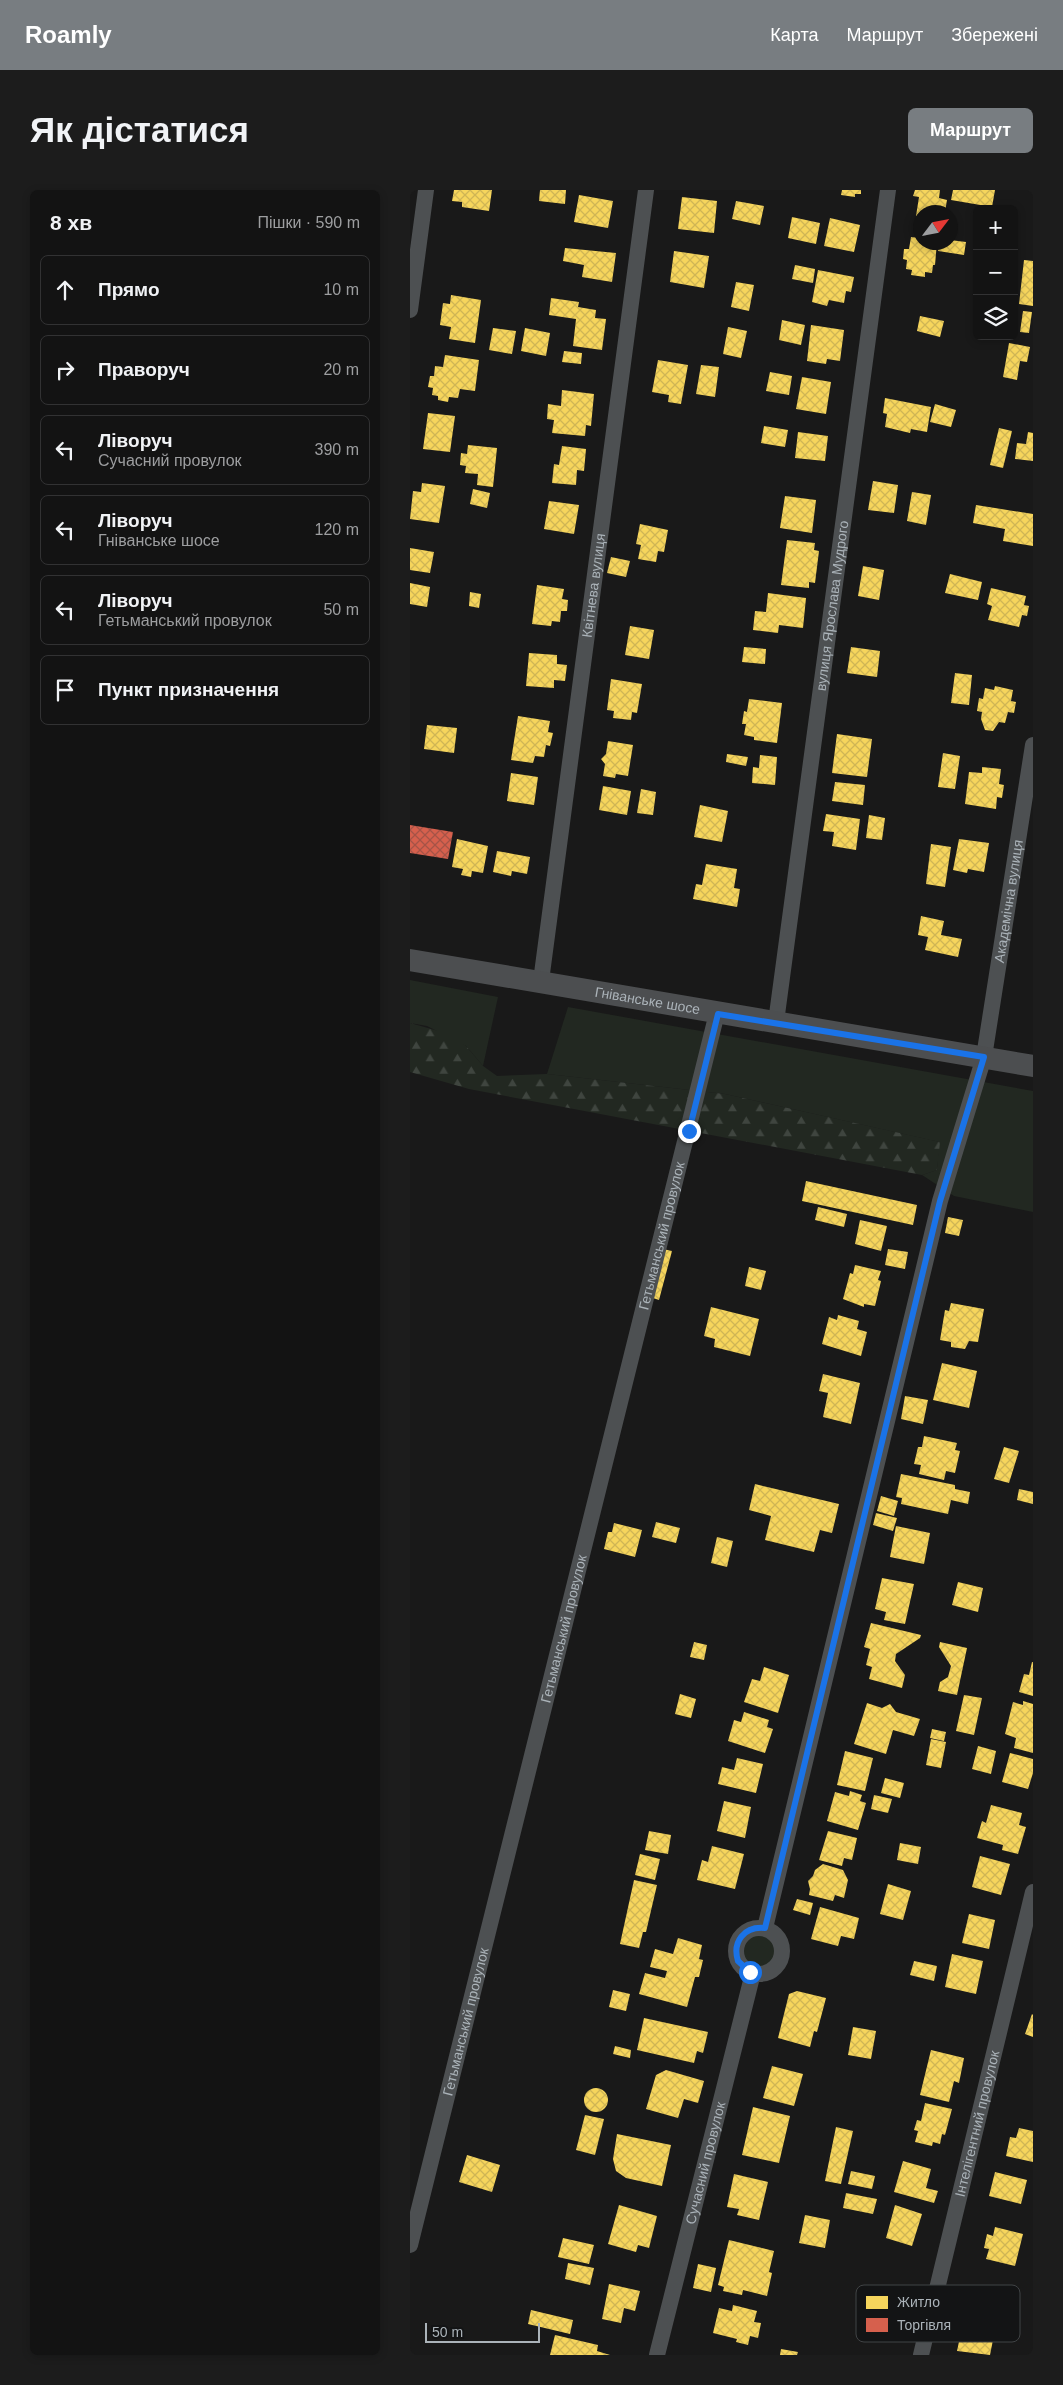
<!DOCTYPE html>
<html lang="uk">
<meta charset="utf-8">
<style>
body{margin:0;font-family:Helvetica,sans-serif;background:#1c1c1c;color:#f1f3f6}
.controls{position:absolute;right:15px;top:15px;display:grid;overflow:hidden;border-radius:8px;box-shadow:0 2px 8px #0003}
.controls button{width:45px;height:45px;display:grid;place-items:center;padding:0;border:0;border-bottom:1px solid #323233;background:#131313;color:#f1f3f6;font:25px sans-serif}
.compass{position:absolute;left:503px;top:15px;width:45px;height:45px;border-radius:50%;background:#131313;box-shadow:0 2px 8px #0003;rotate:58deg}
.scale{position:absolute;left:15px;bottom:12px;width:115px;box-sizing:border-box;padding-left:5px;border:2px solid #abb3b9;border-top:0;font-size:14px;line-height:18px;white-space:nowrap;color:#abb3b9;-webkit-text-stroke:4px #131415;paint-order:stroke}
.stop{position:absolute;width:15px;height:15px;margin:-11px;border:4px solid #1a73e8;border-radius:50%;background:#fff}
.stop.end{background:#1a73e8;border-color:#fff;box-shadow:0 1px 5px #0008}
.list{margin:0;padding:0;list-style:none}
h2{display:flex;justify-content:space-between;align-items:center;height:65px;margin:0;padding:0 20px;font-size:21px}
h2 small{font-size:16px;font-weight:400;color:#9d9ea0}
.list li{display:grid;grid-template-columns:32px 1fr auto;gap:15px;align-items:center;box-sizing:border-box;height:70px;margin:0 10px 10px;padding:0 10px;border:1px solid #323233;border-radius:8px}
.list b{display:block;font-size:19px;white-space:nowrap}
.list p{margin:0;font-size:16px;white-space:nowrap;color:#9d9ea0}
.list em{font-size:16px;font-style:normal;color:#9d9ea0}
.icon{flex:none;width:28px;height:28px;fill:none;stroke:currentColor;stroke-width:2;stroke-linecap:round;stroke-linejoin:round}
.map{position:relative;flex:none;width:623px;height:2165px;overflow:hidden;border-radius:8px}
header{display:flex;align-items:center;gap:30px;box-sizing:border-box;height:70px;padding:0 25px;background:#787d81;color:#fff}
header strong{font-size:24px}
nav{display:flex;gap:28px;margin-inline-start:auto;font-size:18px}
.intro{display:flex;align-items:center;justify-content:space-between;box-sizing:border-box;height:120px;padding:0 30px}
h1{margin:0;font-size:35px}
.button{padding:12px 22px;border-radius:8px;background:#787d81;color:#fff;font-size:18px;font-weight:700}
main{display:flex;gap:30px;padding:0 30px}
aside{flex:1;background:#131313;border-radius:8px;box-shadow:0 2px 8px #0003}
.map>svg:first-child{display:block}
</style>
<header>
<strong>Roamly</strong>
<nav><a>Карта</a><a>Маршрут</a><a>Збережені</a></nav>
</header>
<div class="intro"><h1>Як дістатися</h1><a class="button">Маршрут</a></div>
<main>
<aside>
<h2>8 хв<small>Пішки · 590 m</small></h2>
<ul class="list">
<li><svg class="icon" aria-label="ahead" viewBox="0 0 24 24"><path d="M12 20V5M6 11l6-6 6 6"/></svg><div><b>Прямо</b></div><em>10 m</em></li>
<li><svg class="icon" aria-label="right" viewBox="0 0 24 24"><path d="M7 20v-9h11M14 6l5 5-5 5"/></svg><div><b>Праворуч</b></div><em>20 m</em></li>
<li><svg class="icon" aria-label="left" viewBox="0 0 24 24"><path d="M17 20v-9H6M10 6l-5 5 5 5"/></svg><div><b>Ліворуч</b><p>Сучасний провулок</p></div><em>390 m</em></li>
<li><svg class="icon" aria-label="left" viewBox="0 0 24 24"><path d="M17 20v-9H6M10 6l-5 5 5 5"/></svg><div><b>Ліворуч</b><p>Гніванське шосе</p></div><em>120 m</em></li>
<li><svg class="icon" aria-label="left" viewBox="0 0 24 24"><path d="M17 20v-9H6M10 6l-5 5 5 5"/></svg><div><b>Ліворуч</b><p>Гетьманський провулок</p></div><em>50 m</em></li>
<li><svg class="icon" aria-label="arrive" viewBox="0 0 24 24"><path d="M6 21V4h12l-3 4 3 4H6"/></svg><div><b>Пункт призначення</b></div></li>
</ul>
</aside>
<div class="map">
<svg width="623" height="2165" viewBox="0 0 623 2165">
<defs>
<pattern id="forest-firs" width="22" height="20" patternUnits="userSpaceOnUse" patternTransform="scale(1.25)"><rect width="22" height="20" fill="#222821"/><path d="M5 1l3.5 6h-7zM16 11l3.5 6h-7z" fill="#3f453f"/></pattern>
<pattern id="homes-cross-hatch" width="8" height="8" patternUnits="userSpaceOnUse" patternTransform="scale(1.25)"><rect width="8" height="8" fill="#f6d55c"/><path d="M0 0l8 8M0 8l8-8" fill="none" stroke="#cfb555"/></pattern>
<pattern id="shops-cross-hatch" width="8" height="8" patternUnits="userSpaceOnUse" patternTransform="scale(1.25)"><rect width="8" height="8" fill="#d6604d"/><path d="M0 0l8 8M0 8l8-8" fill="none" stroke="#a55347"/></pattern>
</defs>
<rect width="100%" height="100%" fill="#191919"/>
<path fill="#222821" d="M0,790L88,807L73,876L56,856L17,836L0,833Z
M158,817L623,901V1022L544,1006L512,985L527,980L529,952L315,904L137,884Z
M326 1761a23 23 0 1 1 46 0a23 23 0 1 1-46 0Z"/>
<path fill="url(#forest-firs)" d="M0,833L39,844L56,856L73,876L87,886L137,884L315,904L530,952L527,980L512,985L59,899L0,882Z"/>
<path fill="url(#homes-cross-hatch)" d="M44,0H82L79,21L52,17V12L42,11Z
M130,0H156L155,14L129,11Z
M432,0H451V4H445V7L431,5Z
M505,0H530L529,8L537,10L535,22H510V27L506,26L509,7L503,6Z
M543,0H585L582,17L541,10Z
M169,5L203,11L198,38L164,32Z
M272,7L307,11L304,43L268,39Z
M326,11L354,16L350,35L322,29Z
M382,27L410,33L406,54L378,48Z
M420,28L450,35L444,62L414,56Z
M501,47L510,48V52H527L525,75H523L522,83L515,82V87L501,85L502,80L496,79L497,70L493,69L494,59H499Z
M540,50L556,52L554,65L528,61L530,52H540Z
M155,58L206,63L202,92L172,87L174,75L153,71Z
M264,61L299,66L294,98L260,92Z
M614,70L623,71V116L609,114Z
M385,75L405,79L403,93L382,89Z
M408,80L444,87L441,102L436,101L434,113L419,110L417,116L402,112Z
M326,92L344,95L339,121L321,117Z
M41,105L71,110L65,153L39,149L41,137L30,135L33,113L40,114Z
M141,108L169,112L168,117L186,120L185,128L196,129L192,160L163,156L166,129L139,125Z
M613,121L622,122L619,143L610,142Z
M510,126L534,131L530,147L507,141Z
M372,130L395,135L391,155L369,150Z
M401,135L434,140L430,171L417,169L416,174L397,171Z
M318,137L337,141L331,168L313,164Z
M83,138L106,141L102,164L79,160Z
M115,138L140,143L136,166L111,161Z
M599,153L620,157L617,172L610,171L607,190L593,187Z
M154,161L172,163L171,174L152,172Z
M35,165L69,170L65,201L50,199L48,208L39,207L38,212L28,210V206L22,205L23,198L18,197L20,186H24L25,176L33,177Z
M248,170L278,175L271,214L258,212L259,205L242,202Z
M291,175L309,177L305,207L286,204Z
M360,182L382,186L379,205L356,201Z
M392,187L421,192L416,224L386,219Z
M152,200L184,204L181,236L176,235L175,246L142,243L144,230L137,229L138,214L151,216Z
M475,208L521,217L517,242L501,239L500,243L475,237L477,224L473,223Z
M525,214L546,220L541,237L520,232Z
M18,223L45,226L40,262L13,259Z
M354,236L378,240L375,257L351,253Z
M589,238L602,241L593,278L580,275Z
M388,242L418,246L415,271L385,268Z
M618,242L623,243V271L605,269L607,253L616,254Z
M58,255L87,258L83,297L67,295L68,284L55,283L56,276L50,275L51,263L57,264Z
M152,256L176,259L174,281L167,280L166,295L142,293L144,274L149,275Z
M463,291L488,295L484,323L458,320Z
M12,293L35,296L29,333L0,329L3,301L11,302Z
M63,299L80,303L77,318L60,314Z
M502,302L521,305L516,335L497,331Z
M375,306L406,310L402,343L370,338Z
M139,311L169,315L164,344L134,339Z
M566,315L623,324V356L593,351L595,339L563,333Z
M230,334L258,340L254,362L248,361L246,372L228,369L231,355L226,354Z
M377,350L405,353L404,360L409,361L405,393L399,392V398L371,395Z
M0,358L24,362L20,383L0,380Z
M201,367L220,371L216,387L197,383Z
M453,376L474,380L469,410L448,406Z
M540,384L572,392L568,410L535,403Z
M0,393L20,397L17,417L0,414Z
M127,395L154,399L152,409L158,410L157,421H151L150,432L142,431L141,436L122,434Z
M581,398L616,406L614,415L619,416L617,426L612,425L609,437L578,430L582,416L577,414Z
M60,402L71,404L69,418L59,416Z
M358,403L396,408L393,438L369,435L368,443L343,440L345,421L356,422Z
M220,436L244,440L239,469L215,465Z
M334,457L356,459L355,474L332,472Z
M441,457L470,461L467,487L437,483Z
M119,463L147,465V474L157,475L155,491L144,490V498L116,496Z
M545,483L562,485L559,515L541,513Z
M201,489L232,494L227,523L222,522L221,530L203,528L204,521L197,520Z
M585,496L603,500L601,511L606,512L604,523L598,522L595,533L589,532L583,541L575,540L571,529L572,522L567,521L569,508L573,509L575,498L584,500Z
M339,509L372,513L367,553L344,550V547L334,545L336,534H332L334,521L337,522Z
M108,526L140,531L138,542L143,543L140,556L136,555L134,567L125,566L123,573L101,570Z
M17,535L47,538L44,563L14,559Z
M427,544L462,549L457,587L422,583Z
M198,551L223,555L218,586L206,584L205,588L193,586L195,574L191,569L196,564Z
M533,563L550,566L545,599L528,597Z
M317,564L338,567L336,576L316,572Z
M350,565L367,567L365,595L342,593L343,577L349,578Z
M572,577L591,579L589,594L594,595L592,608L587,607L586,619L555,614L559,582L572,583Z
M101,583L128,587L124,615L97,611Z
M425,592L455,595L453,615L422,611Z
M193,596L221,601L217,625L189,620Z
M231,599L246,602L243,625L227,623Z
M290,615L318,621L312,652L284,647Z
M416,624L450,629L446,660L422,656L424,642L413,641Z
M459,625L475,628L472,650L456,648Z
M47,649L78,656L73,683L62,681L61,687L51,685L53,679L42,677Z
M549,649L579,653L574,682L558,679L557,683L543,680Z
M521,654L541,657L535,697L516,694Z
M87,661L120,667L117,684L102,681L101,686L83,682Z
M296,674L327,679L324,698L330,699L327,717L283,709L286,694L292,695Z
M511,726L534,731L531,745L552,749L548,767L515,760L518,747L508,745Z
M396,991L507,1015L503,1035L392,1011Z
M408,1017L437,1024L434,1037L405,1030Z
M538,1027L553,1030L549,1046L535,1043Z
M450,1030L477,1036L471,1061L445,1054Z
M253,1059L262,1061L249,1110L240,1107Z
M478,1059L498,1062L495,1079L475,1075Z
M445,1075L471,1081L468,1090L471,1091L465,1116L454,1114V1117L433,1109L440,1083L443,1084Z
M339,1077L356,1081L351,1100L335,1096Z
M541,1113L574,1119L568,1152L559,1151L555,1159L541,1157V1152L530,1150L535,1120L539,1121Z
M301,1117L349,1129L340,1166L304,1157L305,1149L294,1146Z
M428,1125L449,1131L447,1139L457,1142L451,1166L412,1154L419,1127L427,1130Z
M532,1173L567,1181L559,1218L523,1210Z
M413,1184L450,1193L441,1234L413,1227L418,1203L409,1201Z
M495,1206L518,1210L513,1234L491,1229Z
M514,1246L547,1253L545,1260L550,1261L545,1283L536,1281L534,1290L509,1284L511,1275L504,1274L508,1257H512Z
M594,1257L609,1261L599,1293L584,1289Z
M491,1284L545,1295V1299L560,1302L558,1314L541,1310L538,1324L491,1314L492,1308L486,1307Z
M345,1294L429,1314L422,1343L410,1340L404,1362L355,1350L361,1326L339,1320Z
M609,1299L623,1302V1314L607,1310Z
M471,1306L488,1311L484,1326L467,1321Z
M466,1323L487,1328L483,1341L463,1335Z
M246,1332L270,1338L266,1353L242,1347Z
M204,1333L232,1340L225,1367L194,1359L198,1342H202Z
M486,1336L520,1343L514,1374L480,1367Z
M307,1347L323,1351L317,1377L301,1373Z
M472,1388L504,1394L495,1434L474,1430L476,1422L465,1419Z
M548,1392L573,1398L568,1422L542,1415Z
M461,1433L511,1445L510,1448L486,1464L485,1471L495,1485L492,1498L459,1489L462,1477L456,1475L460,1459L454,1457Z
M284,1452L297,1455L294,1470L280,1467Z
M530,1452L557,1458L547,1505L528,1501L530,1492L538,1487L541,1476L529,1457Z
M622,1472H623V1506L609,1502L614,1484L619,1485Z
M354,1477L379,1485L368,1523L334,1512L342,1489L350,1491Z
M270,1504L286,1509L281,1528L265,1524Z
M554,1505L572,1508L564,1545L546,1541Z
M613,1511L623,1514V1563L604,1558L606,1548L595,1544L603,1512L613,1515Z
M457,1513L472,1518L480,1514L486,1522L510,1529L504,1546L483,1540L476,1564L444,1554Z
M334,1522L359,1530L357,1537L363,1539L355,1563L318,1551L324,1530L331,1532Z
M522,1539L536,1542L534,1551L520,1548Z
M521,1549L536,1552L531,1578L516,1575Z
M568,1556L586,1561L581,1584L562,1579Z
M435,1561L463,1568L455,1601L427,1595Z
M600,1563L623,1569V1583L618,1599L592,1592Z
M327,1568L353,1574L346,1603L308,1594L312,1577L324,1580Z
M475,1588L494,1593L490,1608L471,1603Z
M440,1601L452,1605L450,1611L456,1613L448,1640L417,1631L425,1602L439,1606Z
M464,1605L482,1609L478,1623L461,1619Z
M314,1611L341,1617L335,1648L307,1641Z
M581,1615L612,1623L609,1635L616,1637L608,1664L592,1660L593,1655L567,1648L572,1631L576,1633Z
M239,1641L261,1645L258,1664L235,1660Z
M418,1641L447,1648L442,1670L434,1668L432,1676L409,1670Z
M490,1653L511,1657L508,1674L487,1670Z
M302,1656L334,1664L325,1699L287,1690L292,1670L298,1672Z
M230,1664L250,1669L245,1690L225,1685Z
M570,1666L600,1674L591,1705L562,1697Z
M413,1674L433,1680L438,1690L434,1708L425,1705L423,1711L399,1705L400,1699L398,1691L403,1686L405,1680Z
M224,1690L247,1695L236,1742H233L229,1758L210,1754Z
M478,1694L501,1701L493,1730L470,1724Z
M387,1709L403,1713L400,1725L383,1720Z
M410,1717L449,1728L444,1749L431,1746L428,1756L401,1749Z
M559,1724L585,1730L579,1759L552,1753Z
M268,1748L292,1755L289,1769L293,1770L289,1787H285L277,1817L229,1804L235,1783L255,1788L257,1781L240,1777L245,1759L263,1764Z
M542,1764L573,1771L566,1804L535,1797Z
M504,1771L527,1776L524,1791L500,1785Z
M203,1800L220,1804L216,1821L199,1817Z
M387,1801L416,1808L407,1842L404,1841L400,1857L368,1848L379,1804Z
M622,1824L623,1825V1847L615,1844Z
M234,1828L298,1842L293,1863L287,1861L284,1873L227,1860Z
M443,1837L466,1841L461,1869L438,1865Z
M205,1856L221,1860L220,1868L203,1864Z
M521,1860L554,1868L549,1893L544,1891L539,1912L510,1905Z
M362,1876L393,1884L384,1916L353,1908Z
M256,1880L294,1891L288,1913L274,1909L268,1928L236,1919L246,1885Z
M174 1910a12 12 0 1 1 24 0a12 12 0 1 1-24 0Z
M515,1913L542,1919L535,1945L532,1944L530,1954L523,1952L522,1956L505,1952L508,1941L504,1940L507,1930L511,1931Z
M343,1917L380,1926L369,1973L332,1965Z
M175,1925L194,1929L185,1965L166,1960Z
M426,1937L443,1941L431,1994L415,1991Z
M609,1938L623,1941V1972L596,1966L600,1947L606,1948Z
M207,1944L261,1955L252,1996L216,1988L206,1981L203,1969Z
M57,1965L90,1975L82,2002L49,1992Z
M493,1971L521,1979L516,1998L528,2001L524,2013L484,2002Z
M441,1981L465,1986L462,1999L438,1994Z
M585,1982L617,1990L611,2014L579,2006Z
M324,1984L358,1992L349,2030L327,2025L329,2019L317,2017Z
M436,2003L467,2009L463,2024L433,2018Z
M209,2015L247,2026L239,2058L228,2055L226,2062L198,2054Z
M485,2015L512,2024L502,2056L476,2048Z
M395,2025L420,2030L415,2058L389,2053Z
M585,2037L613,2044L605,2076L576,2069L579,2059L574,2058L577,2044L583,2046Z
M153,2048L184,2055L179,2074L148,2067Z
M319,2050L364,2061L359,2082L362,2083L357,2106L333,2100L332,2105L313,2101L314,2097L308,2095Z
M158,2073L184,2078L180,2095L155,2089Z
M288,2074L306,2078L301,2102L283,2098Z
M199,2094L230,2101L225,2121L214,2118L211,2133L192,2129Z
M323,2115L347,2121L344,2132L351,2133L348,2148L340,2146L338,2155L326,2152L327,2149L303,2143L309,2118L322,2121Z
M121,2120L163,2130L160,2144L118,2134Z
M554,2128L586,2135L580,2165L547,2161Z
M145,2145L188,2155L187,2161L200,2165H140Z
M371,2159L388,2162L387,2165H370Z"/>
<path fill="url(#shops-cross-hatch)" d="M0,635L43,642L38,669L0,663Z"/>
<g fill="none" stroke-linecap="round" stroke-linejoin="round">
<g stroke="#4d5052" stroke-width="16">
<path d="M0,120L16,0"/>
<path id="s1" d="M131,791L236,0"/>
<path id="s2" d="M366,832L478,0"/>
<path id="s3" d="M355,1738L530,1011L574,867L623,555"/>
<circle cx="349" cy="1761" r="23"/>
<path id="s4" d="M0,2055L307,823"/>
<path id="s5" d="M247,2165L343,1783"/>
<path id="s6" d="M511,2165L623,1702"/>
</g>
<path stroke="#4c4e50" stroke-width="22" id="s7" d="M0,770L623,876"/>
</g>
<g fill="none" stroke-linecap="round" stroke-linejoin="round">
<path stroke="#1a73e8" stroke-width="6" d="M279,941L308,824L574,867L530,1011L355,1738C334,1736 322,1752 328,1771L340,1782"/>
</g>
<g text-anchor="middle" stroke-width="5" stroke-linejoin="round" paint-order="stroke">
<g font-size="14" fill="#abb3b9" stroke="#131415">
<text dy="5" stroke="none"><textPath href="#s1" startOffset="399">Квітнева вулиця</textPath></text>
<text dy="5" stroke="none"><textPath href="#s2" startOffset="420">вулиця Ярослава Мудрого</textPath></text>
<text dy="5" stroke="none"><textPath href="#s3" startOffset="1056">Академічна вулиця</textPath></text>
<text dy="5" stroke="none"><textPath href="#s7" startOffset="241">Гніванське шосе</textPath></text>
<text dy="5" stroke="none"><textPath href="#s4" startOffset="1040">Гетьманський провулок</textPath></text>
<text dy="5" stroke="none"><textPath href="#s4" startOffset="635">Гетьманський провулок</textPath></text>
<text dy="5" stroke="none"><textPath href="#s4" startOffset="230">Гетьманський провулок</textPath></text>
<text dy="5" stroke="none"><textPath href="#s6" startOffset="238">Інтелігентний провулок</textPath></text>
<text dy="5" stroke="none"><textPath href="#s5" startOffset="198">Сучасний провулок</textPath></text>
</g>
</g>
<rect x="446" y="2095" width="164" height="57" rx="8" fill="#131415" stroke="#414446" stroke-width="1"/>
<rect x="456" y="2106" width="22" height="13" fill="#f6d55c"/>
<rect x="456" y="2128" width="22" height="14" fill="#d6604d"/>
<g font-size="14" fill="#abb3b9">
<text x="487" y="2117">Житло</text>
<text x="487" y="2140">Торгівля</text>
</g>
</svg>
<div class="controls">
<button>+</button>
<button>−</button>
<button><svg class="icon" aria-label="layers" viewBox="0 0 24 24"><path d="M12 4l9 5-9 5-9-5zM3 14l9 5 9-5"/></svg></button>
</div>
<svg class="compass" viewBox="-18 -18 36 36"><path d="M0-13l5 13h-10z" fill="#e53935"/><path d="M0 13l5-13h-10z" fill="#9d9ea0"/></svg>
<div class="scale">50 m</div>
<div class="stop" style="left:340px;top:1782px"></div>
<div class="stop end" style="left:279px;top:941px"></div>
</div>
</main>
